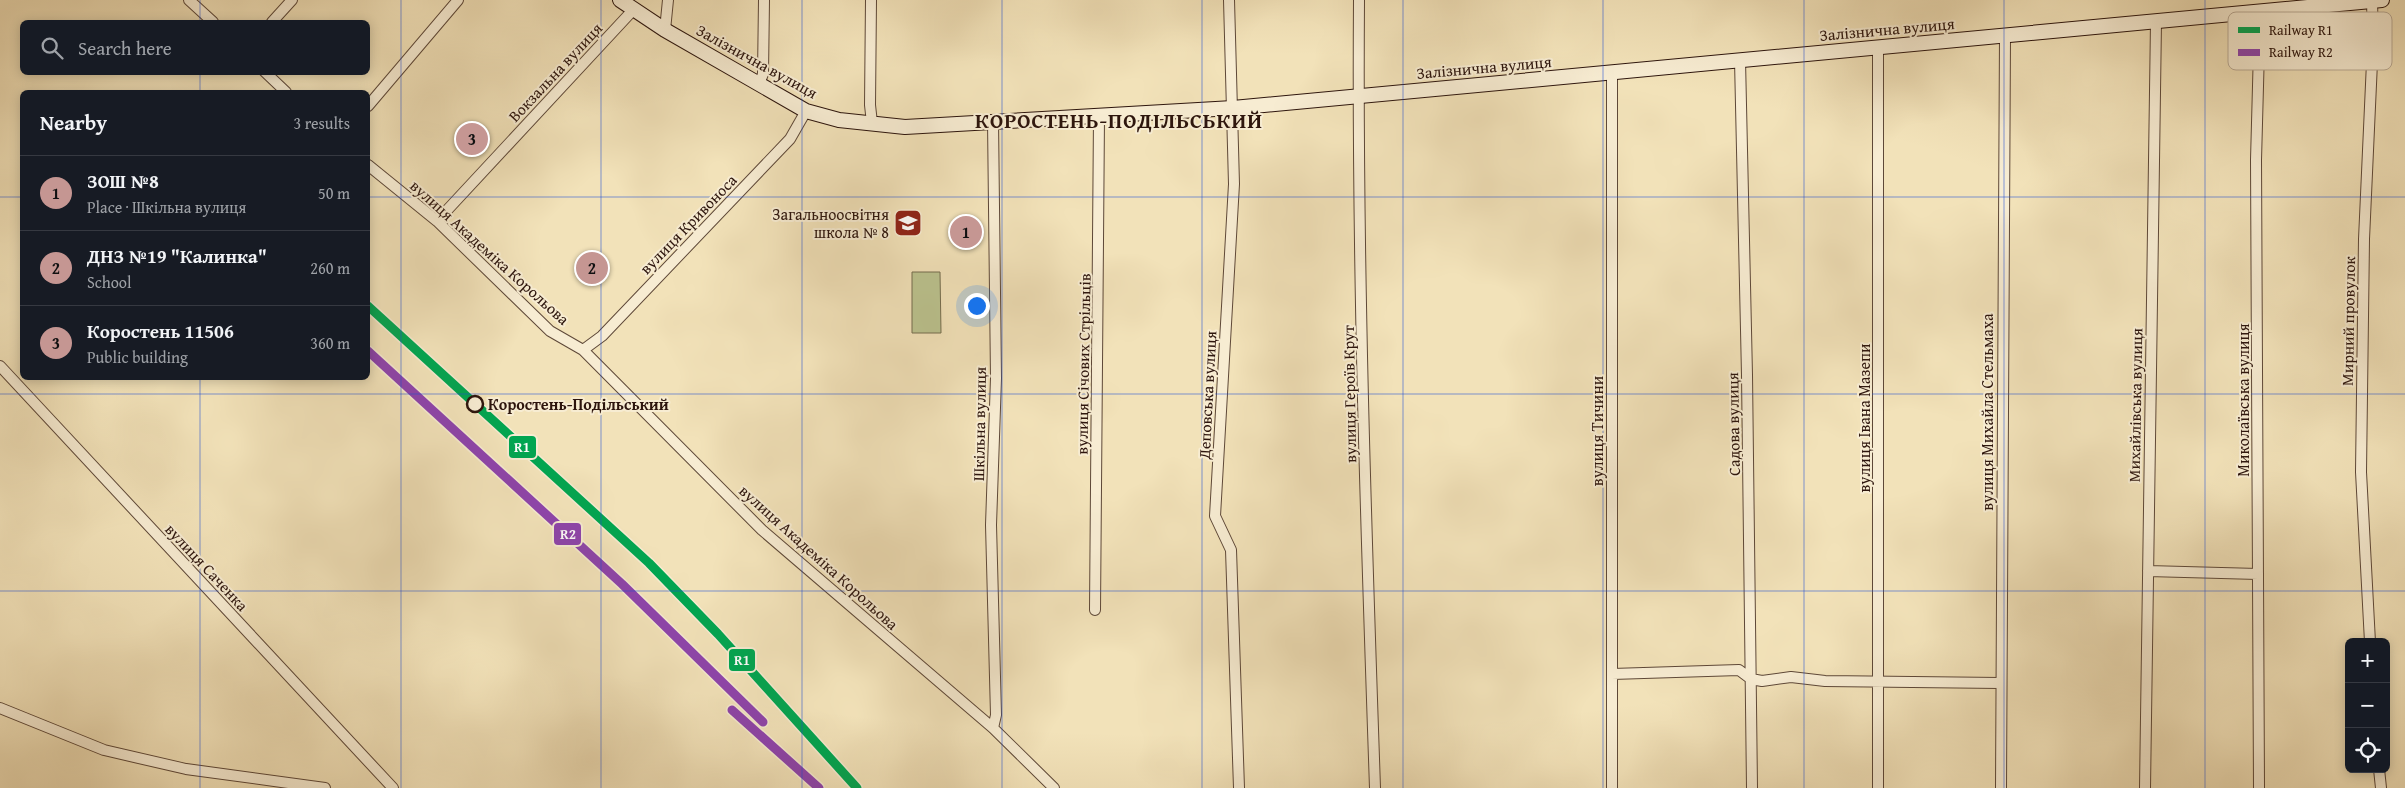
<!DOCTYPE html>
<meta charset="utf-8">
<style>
body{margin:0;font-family:"Gentium Book Plus",serif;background:#20242c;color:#f1f3f6}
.controls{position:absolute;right:15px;bottom:15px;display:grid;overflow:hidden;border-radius:8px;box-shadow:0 2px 12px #0003}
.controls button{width:45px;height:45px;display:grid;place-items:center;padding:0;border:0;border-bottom:1px solid #363941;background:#171b24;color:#f1f3f6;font:25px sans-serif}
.you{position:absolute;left:976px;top:305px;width:18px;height:18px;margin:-12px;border:4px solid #fff;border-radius:50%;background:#1a73e8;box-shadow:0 0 0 8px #1a73e833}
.badge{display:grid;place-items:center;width:32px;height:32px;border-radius:50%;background:#c59692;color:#111;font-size:16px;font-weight:700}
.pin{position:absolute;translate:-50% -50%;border:2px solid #fff;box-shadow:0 1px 5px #0006}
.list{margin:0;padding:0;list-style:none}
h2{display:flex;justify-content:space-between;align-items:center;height:65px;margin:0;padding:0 20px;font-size:21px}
h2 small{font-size:16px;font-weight:400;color:#9ea1a6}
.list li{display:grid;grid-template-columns:32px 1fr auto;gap:15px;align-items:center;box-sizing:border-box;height:75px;padding:0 20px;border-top:1px solid #363941}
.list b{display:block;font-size:19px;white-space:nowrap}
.list p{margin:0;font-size:16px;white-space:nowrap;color:#9ea1a6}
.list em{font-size:16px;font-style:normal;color:#9ea1a6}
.icon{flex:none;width:28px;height:28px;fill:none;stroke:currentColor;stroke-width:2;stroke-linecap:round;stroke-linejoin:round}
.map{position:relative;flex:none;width:2405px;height:788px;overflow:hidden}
.search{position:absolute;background:#171b24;box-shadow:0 2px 12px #0003;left:20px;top:20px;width:350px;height:55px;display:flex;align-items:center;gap:12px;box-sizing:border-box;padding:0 18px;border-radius:8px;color:#9ea1a6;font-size:19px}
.panel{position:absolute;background:#171b24;box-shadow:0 2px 12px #0003;left:20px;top:90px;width:350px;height:290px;border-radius:8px}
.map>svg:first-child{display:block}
</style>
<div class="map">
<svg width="2405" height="788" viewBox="0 0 2405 788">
<rect width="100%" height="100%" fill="#f2e2b9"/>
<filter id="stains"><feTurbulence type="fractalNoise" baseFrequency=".004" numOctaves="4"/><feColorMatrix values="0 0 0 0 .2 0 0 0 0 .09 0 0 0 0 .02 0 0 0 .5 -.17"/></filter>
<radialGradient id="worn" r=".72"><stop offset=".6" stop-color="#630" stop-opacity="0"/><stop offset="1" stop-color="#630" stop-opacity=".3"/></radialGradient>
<path fill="#bbc38f" stroke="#746c4e" d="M912,272H940L941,333H912Z"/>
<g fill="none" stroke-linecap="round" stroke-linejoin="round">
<defs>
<path id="street" d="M189,0L213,22
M871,0L870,105L872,123
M1229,0L1234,184L1215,516L1231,550L1239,788
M1359,0C1357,263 1366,526 1375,788
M272,22L292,0
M665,30L668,0
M1878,48V788
M1740,60L1747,375L1752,788
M265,72L286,92
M759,84L763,74L764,0
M368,106L458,0
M993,121L996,378L991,525L996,715L993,728
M368,165L437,221L550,331L583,350L762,530L993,728L1054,788
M437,221L634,9
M583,350L602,336L790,139L806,111
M0,366L393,788
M2148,571L2258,574
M1095,610L1099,117
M2370,642L2361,472L2364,239L2373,40L2372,1
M1612,674L1739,670L1751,679L1762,681L1791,677L1825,681L2000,683
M0,708L104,750L186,769L325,788
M2379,769L2381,788
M1612,788V73
M2001,788L2005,36
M2145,788L2156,22
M2259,788L2256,160L2260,12"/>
<path id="secondary" d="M620,0L665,30L806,111L839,120L905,127L1233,108L2382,0"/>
</defs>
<use href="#street" stroke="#5e4838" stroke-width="12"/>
<use href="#secondary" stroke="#2d150d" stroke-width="16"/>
<use href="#street" stroke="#f7ecd2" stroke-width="10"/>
<use href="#secondary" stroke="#f7ecd2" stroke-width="14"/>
<defs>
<path id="rail-1" d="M368,306L649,563L718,634L857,788"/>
<path id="rail-2" d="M368,351L622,584L763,722
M732,710L819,788"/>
</defs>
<use href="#rail-1" stroke="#f7ecd2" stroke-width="12"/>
<use href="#rail-2" stroke="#f7ecd2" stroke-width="12"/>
<use href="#rail-1" stroke="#00a651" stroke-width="9"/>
<use href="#rail-2" stroke="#8e44ad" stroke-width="9"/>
</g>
<path fill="none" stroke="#1d4ed8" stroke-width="1" stroke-opacity="0.55" d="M200,0V22M401,0V788M601,0V788M802,0V788M1002,0V788M1202,0V788M1403,0V788M1603,0V788M1804,0V788M2004,0V788M2205,0V788M200,72V92M0,197H22M368,197H2405M200,378V788M0,394H2405M0,591H2405"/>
<defs>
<symbol id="school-square" viewBox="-11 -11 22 22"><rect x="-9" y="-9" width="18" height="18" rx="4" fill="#8f2418" stroke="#f7ecd2"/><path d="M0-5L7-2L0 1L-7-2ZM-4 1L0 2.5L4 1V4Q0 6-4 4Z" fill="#fff"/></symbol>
</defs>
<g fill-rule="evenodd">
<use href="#school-square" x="892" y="207" width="32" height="32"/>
</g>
<circle fill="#f7ecd2" stroke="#2d150d" stroke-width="2.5" cx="475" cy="404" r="8"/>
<g text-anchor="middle" stroke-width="4" stroke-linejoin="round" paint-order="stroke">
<g font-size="16" fill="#2d150d" stroke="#f7ecd2">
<text transform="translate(1887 29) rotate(-5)" y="6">Залізнична вулиця</text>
<text transform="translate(757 61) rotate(29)" y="6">Залізнична вулиця</text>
<text transform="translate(1484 67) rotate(-5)" y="6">Залізнична вулиця</text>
<text transform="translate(555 72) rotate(-47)" y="6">Вокзальна вулиця</text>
<text transform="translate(688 224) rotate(-46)" y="6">вулиця Кривоноса</text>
<text transform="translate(490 252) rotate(42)" y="6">вулиця Академіка Корольова</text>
<text transform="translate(2348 321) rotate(-89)" y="6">Мирний провулок</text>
<text transform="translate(1083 364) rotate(-89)" y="6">вулиця Січових Стрільців</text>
<text transform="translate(1349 394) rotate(-91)" y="6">вулиця Героїв Крут</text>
<text transform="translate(1207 395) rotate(-87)" y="6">Деповська вулиця</text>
<text transform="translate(2243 400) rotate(-90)" y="6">Миколаївська вулиця</text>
<text transform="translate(2135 405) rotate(-89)" y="6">Михайлівська вулиця</text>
<text transform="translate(1987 412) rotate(-90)" y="6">вулиця Михайла Стельмаха</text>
<text transform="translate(1864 418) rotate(-90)" y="6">вулиця Івана Мазепи</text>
<text transform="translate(979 424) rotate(-89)" y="6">Шкільна вулиця</text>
<text transform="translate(1733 424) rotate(-91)" y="6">Садова вулиця</text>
<text transform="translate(1597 431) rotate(-90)" y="6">вулиця Тичини</text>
<text transform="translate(819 557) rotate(42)" y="6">вулиця Академіка Корольова</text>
<text transform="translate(207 567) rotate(47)" y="6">вулиця Саченка</text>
</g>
<g font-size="16" fill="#2d150d" stroke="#f7ecd2" text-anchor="end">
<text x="889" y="220">Загальноосвітня<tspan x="889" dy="18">школа № 8</tspan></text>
</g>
<g font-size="16" font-weight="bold" fill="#2d150d" stroke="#f7ecd2" text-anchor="start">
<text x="488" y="410">Коростень-Подільський</text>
</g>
<g font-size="21" font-weight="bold" letter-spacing="1" fill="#2d150d" stroke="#f7ecd2">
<text x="1119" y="128">КОРОСТЕНЬ-ПОДІЛЬСЬКИЙ</text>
</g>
</g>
<rect x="2228" y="12" width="164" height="58" rx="8" fill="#f7ecd2" stroke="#baac97" stroke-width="1"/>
<rect x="2238" y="27" width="22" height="6" fill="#00a651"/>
<rect x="2238" y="49" width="22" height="7" fill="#8e44ad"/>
<g font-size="14" fill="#2d150d">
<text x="2269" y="35">Railway R1</text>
<text x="2269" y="57">Railway R2</text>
</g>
<g stroke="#f7ecd2" stroke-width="2">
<rect x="508" y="435" width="29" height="24" rx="5" fill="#00a651"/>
<rect x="553" y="522" width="29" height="24" rx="5" fill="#8e44ad"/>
<rect x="728" y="648" width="28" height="24" rx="5" fill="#00a651"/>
</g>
<g font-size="14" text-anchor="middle" font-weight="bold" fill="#fff">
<text x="522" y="452">R1</text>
<text x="568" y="539">R2</text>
<text x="742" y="665">R1</text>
</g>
<rect width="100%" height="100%" filter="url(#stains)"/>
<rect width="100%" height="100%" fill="url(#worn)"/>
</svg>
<div class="controls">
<button>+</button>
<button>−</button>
<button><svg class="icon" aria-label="locate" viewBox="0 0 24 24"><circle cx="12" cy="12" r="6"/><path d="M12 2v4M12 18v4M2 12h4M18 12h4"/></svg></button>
</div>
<div class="you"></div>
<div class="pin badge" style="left:966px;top:232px">1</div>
<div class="pin badge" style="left:592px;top:268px">2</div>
<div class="pin badge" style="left:472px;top:139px">3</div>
<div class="search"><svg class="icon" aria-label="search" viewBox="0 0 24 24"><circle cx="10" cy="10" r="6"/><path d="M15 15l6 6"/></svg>Search here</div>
<section class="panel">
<h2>Nearby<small>3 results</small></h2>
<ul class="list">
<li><span class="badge">1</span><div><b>ЗОШ №8</b><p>Place · Шкільна вулиця</p></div><em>50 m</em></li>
<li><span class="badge">2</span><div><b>ДНЗ №19 &quot;Калинка&quot;</b><p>School</p></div><em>260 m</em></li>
<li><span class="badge">3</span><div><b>Коростень 11506</b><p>Public building</p></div><em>360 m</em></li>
</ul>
</section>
</div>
